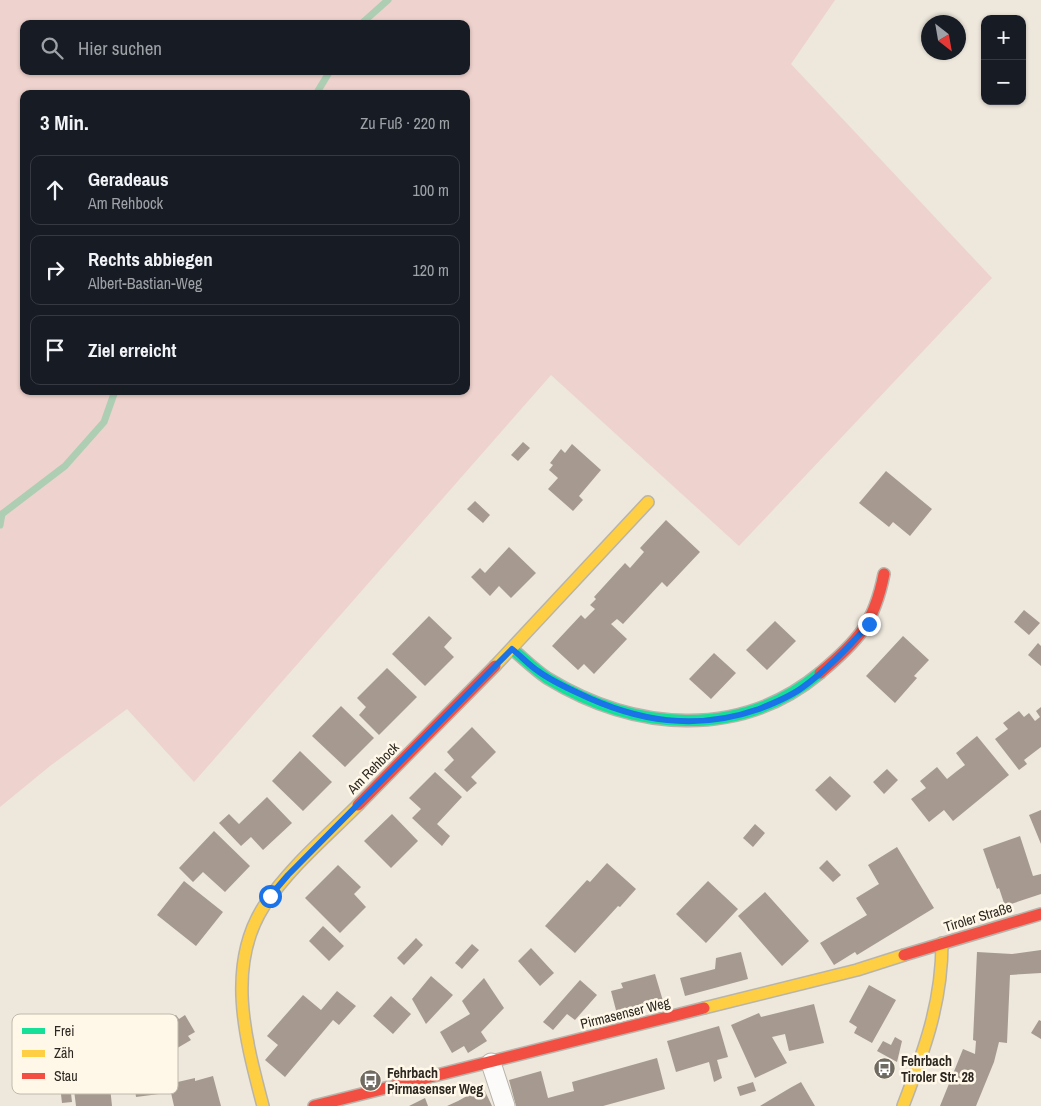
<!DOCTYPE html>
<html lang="de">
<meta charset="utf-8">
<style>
body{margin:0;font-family:"Archivo Narrow",sans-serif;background:#20242c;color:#f1f3f6}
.controls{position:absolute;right:15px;top:15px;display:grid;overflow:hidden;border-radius:10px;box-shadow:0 1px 4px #0004}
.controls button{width:45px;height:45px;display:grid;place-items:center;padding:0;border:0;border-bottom:1px solid #363941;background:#171b24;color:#f1f3f6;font:25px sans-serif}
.compass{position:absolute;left:921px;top:15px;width:45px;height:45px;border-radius:50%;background:#171b24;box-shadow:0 1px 4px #0004;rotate:149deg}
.stop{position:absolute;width:15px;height:15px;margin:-11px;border:4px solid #1a73e8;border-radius:50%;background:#fff}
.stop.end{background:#1a73e8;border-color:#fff;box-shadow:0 1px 5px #0008}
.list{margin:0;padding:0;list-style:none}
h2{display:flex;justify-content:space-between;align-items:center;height:65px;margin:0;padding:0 20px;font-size:21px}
h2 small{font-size:16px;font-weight:400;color:#9ea1a6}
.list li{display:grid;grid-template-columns:32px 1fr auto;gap:15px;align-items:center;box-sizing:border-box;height:70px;margin:0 10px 10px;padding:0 10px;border:1px solid #363941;border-radius:10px}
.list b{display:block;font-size:19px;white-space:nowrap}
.list p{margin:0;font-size:16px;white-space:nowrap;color:#9ea1a6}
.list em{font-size:16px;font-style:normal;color:#9ea1a6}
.icon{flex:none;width:28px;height:28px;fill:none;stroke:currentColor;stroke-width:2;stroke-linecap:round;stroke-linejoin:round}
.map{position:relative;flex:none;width:1041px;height:1106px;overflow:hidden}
.search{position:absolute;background:#171b24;box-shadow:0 1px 4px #0004;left:20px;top:20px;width:450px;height:55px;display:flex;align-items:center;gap:12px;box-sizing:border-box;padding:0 18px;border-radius:10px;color:#9ea1a6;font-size:19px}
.panel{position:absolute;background:#171b24;box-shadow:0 1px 4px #0004;left:20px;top:90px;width:450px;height:305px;border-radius:10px}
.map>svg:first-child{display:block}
</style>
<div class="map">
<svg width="1041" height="1106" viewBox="0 0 1041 1106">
<rect width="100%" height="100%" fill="#ede7dc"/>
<path fill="#eed2cd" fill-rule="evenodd" d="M0,0H835L791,64L992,278L739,546L551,375L194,782L127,709L50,766L0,807ZM24,24H466V71H24ZM24,94H466V391H24Z"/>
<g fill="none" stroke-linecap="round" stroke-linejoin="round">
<path stroke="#adceb3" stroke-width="7" d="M361,24L388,0
M316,94L330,71
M0,525L2,514L65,466L104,422L115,391"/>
</g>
<path fill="#a69a90" d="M523,442L530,448L518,461L511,455Z
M572,444L601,470L579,496L583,500L573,511L548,489L558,478L549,470L553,465L550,463L561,449L565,453Z
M886,471L932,509L910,536L893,522L889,527L859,503Z
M475,501L490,515L483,523L467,509Z
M666,520L700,552L667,587L662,582L623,624L617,619L611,624L627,639L594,674L584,664L578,670L552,646L581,615L585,619L595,609L590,605L596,599L594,597L625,563L630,568L644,552L640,548Z
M509,547L536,573L511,598L499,586L490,596L471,577L480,568L485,573Z
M1024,610L1040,623L1029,635L1014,622Z
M429,616L452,638L444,647L454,657L425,686L392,654Z
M775,621L796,641L767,670L746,650Z
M903,636L929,660L914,676L917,678L895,703L866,676Z
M1038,643L1041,646V666L1028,655Z
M714,653L736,673L711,699L689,679Z
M387,668L417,697L379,735L359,715L366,707L357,698Z
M341,706L374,738L345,767L312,736Z
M1041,707V747L1024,760L1027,764L1019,770L995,739L1008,729L1003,723L1019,711L1024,717L1029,713L1035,721L1040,717L1036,711Z
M472,727L496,752L471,777L477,783L467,792L444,770L454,760L447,752Z
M977,736L1009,775L953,821L944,810L929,822L911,799L926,788L920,781L937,767L947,779L957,771L965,765L956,753Z
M300,751L332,782L303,811L272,781Z
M887,769L898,780L884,794L873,782Z
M435,772L462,797L437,824L450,836L442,846L412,818L421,809L409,798Z
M830,776L851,796L836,811L815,790Z
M267,797L292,823L263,850L251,837L241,846L219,823L229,814L239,824Z
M1041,810V844L1029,815Z
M392,814L418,841L391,868L364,841Z
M755,824L765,833L753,847L743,838Z
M214,831L250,866L225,892L203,872L193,882L179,868Z
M1020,836L1033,876L1041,874V894L1005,906L999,888L997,889L983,849Z
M897,847L934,908L857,955L855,952L834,965L820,943L867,915L856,898L879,884L868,865Z
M827,860L841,875L833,882L819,868Z
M607,863L636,889L620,907L618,906L575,953L545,926L587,880L590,882Z
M338,865L361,887L354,894L366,907L340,933L305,898Z
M184,881L223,912L196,946L157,915Z
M708,881L738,909L706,943L676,914Z
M765,892L809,941L782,966L738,916Z
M323,926L344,946L329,961L309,941Z
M416,938L423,945L404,965L397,958Z
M472,944L479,950L462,969L455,963Z
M531,948L554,973L540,986L518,961Z
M1041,950V973L1010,975L1007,1043L999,1042L994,1062L976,1106H940L963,1049L975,1054L976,1041L973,1040L977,952L1012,954Z
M741,952L748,979L685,996L680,978L715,969L716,958Z
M655,974L663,1001L617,1014L611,991L623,988L621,983Z
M431,976L453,995L426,1024L412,999Z
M484,978L504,1008L481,1032L487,1041L468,1053L464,1046L452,1053L440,1032L470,1014L462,1001Z
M580,980L597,995L575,1020L567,1014L553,1030L543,1022Z
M869,985L896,1000L872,1043L854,1033L857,1027L849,1022Z
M337,991L356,1006L339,1025L333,1020L285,1077L265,1060L278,1045L267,1036L303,995L321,1010Z
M391,996L411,1014L393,1034L373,1016Z
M814,1004L824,1043L789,1051L785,1034L772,1037L787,1063L755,1078L731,1025L759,1013L761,1017Z
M176,1015L179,1019L185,1015L195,1032L188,1036L191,1040L162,1057L147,1031Z
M1039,1020L1041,1021V1039L1031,1033Z
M719,1026L728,1057L717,1060L722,1078L714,1082L709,1062L676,1072L667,1041Z
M895,1037L902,1041L897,1062L877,1051L883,1041L891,1045Z
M657,1058L665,1089L603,1106H516L509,1080L541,1071L548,1098L574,1091L572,1082Z
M152,1059L153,1071H156L159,1094L136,1097L133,1074H131L129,1062Z
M213,1076L221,1106H174L169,1084L195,1078V1081Z
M90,1080L91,1090L110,1087L112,1106H76L73,1082Z
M753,1082L756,1091L740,1096L737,1087Z
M801,1082L815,1106H760L790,1088Z
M70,1085L72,1102L62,1103L60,1086Z
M483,1087L492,1106H447L458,1101Z
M425,1098L428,1106H409Z"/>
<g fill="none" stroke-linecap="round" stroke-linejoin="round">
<defs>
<path id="street" d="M491,1063L505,1106"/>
<path id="fast" d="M512,649C524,659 534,669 547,678C634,731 739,740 820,673"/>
<path id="slow" d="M495,666L648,502
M704,1008L857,970L904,955
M263,1106C246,1041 225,967 264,906C289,868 326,837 358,805
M903,1106C924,1051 942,1003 942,943"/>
<path id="jam" d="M820,673C858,641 874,624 884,574
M358,805L495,666
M904,955L1041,914
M314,1106L704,1008"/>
</defs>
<use href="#street" stroke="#b8b4ab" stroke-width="21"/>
<use href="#fast" stroke="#b8b4ab" stroke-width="14"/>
<use href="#slow" stroke="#b8b4ab" stroke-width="14"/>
<use href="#jam" stroke="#b8b4ab" stroke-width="14"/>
<use href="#street" stroke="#fcfbfa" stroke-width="19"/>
<use href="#fast" stroke="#16e098" stroke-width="11"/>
<use href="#slow" stroke="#ffcf43" stroke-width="11"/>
<use href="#jam" stroke="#f24e42" stroke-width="11"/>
</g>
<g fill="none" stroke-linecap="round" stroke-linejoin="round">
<path stroke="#1a73e8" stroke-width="6" d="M270,896L288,875L512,649C521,656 529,665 538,671C550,680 565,687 578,693C638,722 696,731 759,709C774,703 790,697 803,687C828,669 849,647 869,624"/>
</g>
<defs>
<symbol id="bus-disc" viewBox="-11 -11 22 22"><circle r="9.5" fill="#706b62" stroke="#fff8e8"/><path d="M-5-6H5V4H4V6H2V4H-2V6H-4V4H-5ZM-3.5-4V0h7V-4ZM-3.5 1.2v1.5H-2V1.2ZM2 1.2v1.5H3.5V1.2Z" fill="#fff"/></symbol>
</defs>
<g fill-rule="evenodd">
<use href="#bus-disc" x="872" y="1056" width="25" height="25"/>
<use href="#bus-disc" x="358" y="1068" width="25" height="25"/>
</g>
<g text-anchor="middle" stroke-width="5" stroke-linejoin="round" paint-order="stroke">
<g font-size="14" fill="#2c2821" stroke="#fff8e8">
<text transform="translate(373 768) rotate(-45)" y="5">Am Rehbock</text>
<text transform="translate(978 917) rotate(-17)" y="5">Tiroler Straße</text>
<text transform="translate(625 1013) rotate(-14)" y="5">Pirmasenser Weg</text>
</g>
<g font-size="14" font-weight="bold" fill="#2c2821" stroke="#fff8e8" text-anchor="start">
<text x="901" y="1066">Fehrbach<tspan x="901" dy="16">Tiroler Str. 28</tspan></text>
<text x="387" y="1078">Fehrbach<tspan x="387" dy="16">Pirmasenser Weg</tspan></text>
</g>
</g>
<rect x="12" y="1014" width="166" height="80" rx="8" fill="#fff8e8" stroke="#c0baac" stroke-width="1"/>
<rect x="22" y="1028" width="23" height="6" fill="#16e098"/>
<rect x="22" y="1050" width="23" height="7" fill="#ffcf43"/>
<rect x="22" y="1073" width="23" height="6" fill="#f24e42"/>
<g font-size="14" fill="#2c2821">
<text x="54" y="1036">Frei</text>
<text x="54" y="1058">Zäh</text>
<text x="54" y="1081">Stau</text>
</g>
</svg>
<div class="controls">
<button>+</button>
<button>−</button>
</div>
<svg class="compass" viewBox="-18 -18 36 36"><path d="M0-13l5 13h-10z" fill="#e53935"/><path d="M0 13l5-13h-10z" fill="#9ea1a6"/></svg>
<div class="stop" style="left:270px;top:896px"></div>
<div class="stop end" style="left:869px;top:624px"></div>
<div class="search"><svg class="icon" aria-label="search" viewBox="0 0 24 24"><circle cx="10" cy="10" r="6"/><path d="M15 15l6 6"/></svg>Hier suchen</div>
<section class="panel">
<h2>3 Min.<small>Zu Fuß · 220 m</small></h2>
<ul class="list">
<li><svg class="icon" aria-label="ahead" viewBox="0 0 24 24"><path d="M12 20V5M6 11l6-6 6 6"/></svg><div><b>Geradeaus</b><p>Am Rehbock</p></div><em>100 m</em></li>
<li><svg class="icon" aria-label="right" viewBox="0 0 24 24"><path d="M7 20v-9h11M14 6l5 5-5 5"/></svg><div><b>Rechts abbiegen</b><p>Albert-Bastian-Weg</p></div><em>120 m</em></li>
<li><svg class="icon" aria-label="arrive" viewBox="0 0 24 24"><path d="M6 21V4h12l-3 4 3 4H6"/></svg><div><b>Ziel erreicht</b></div></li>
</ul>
</section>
</div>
